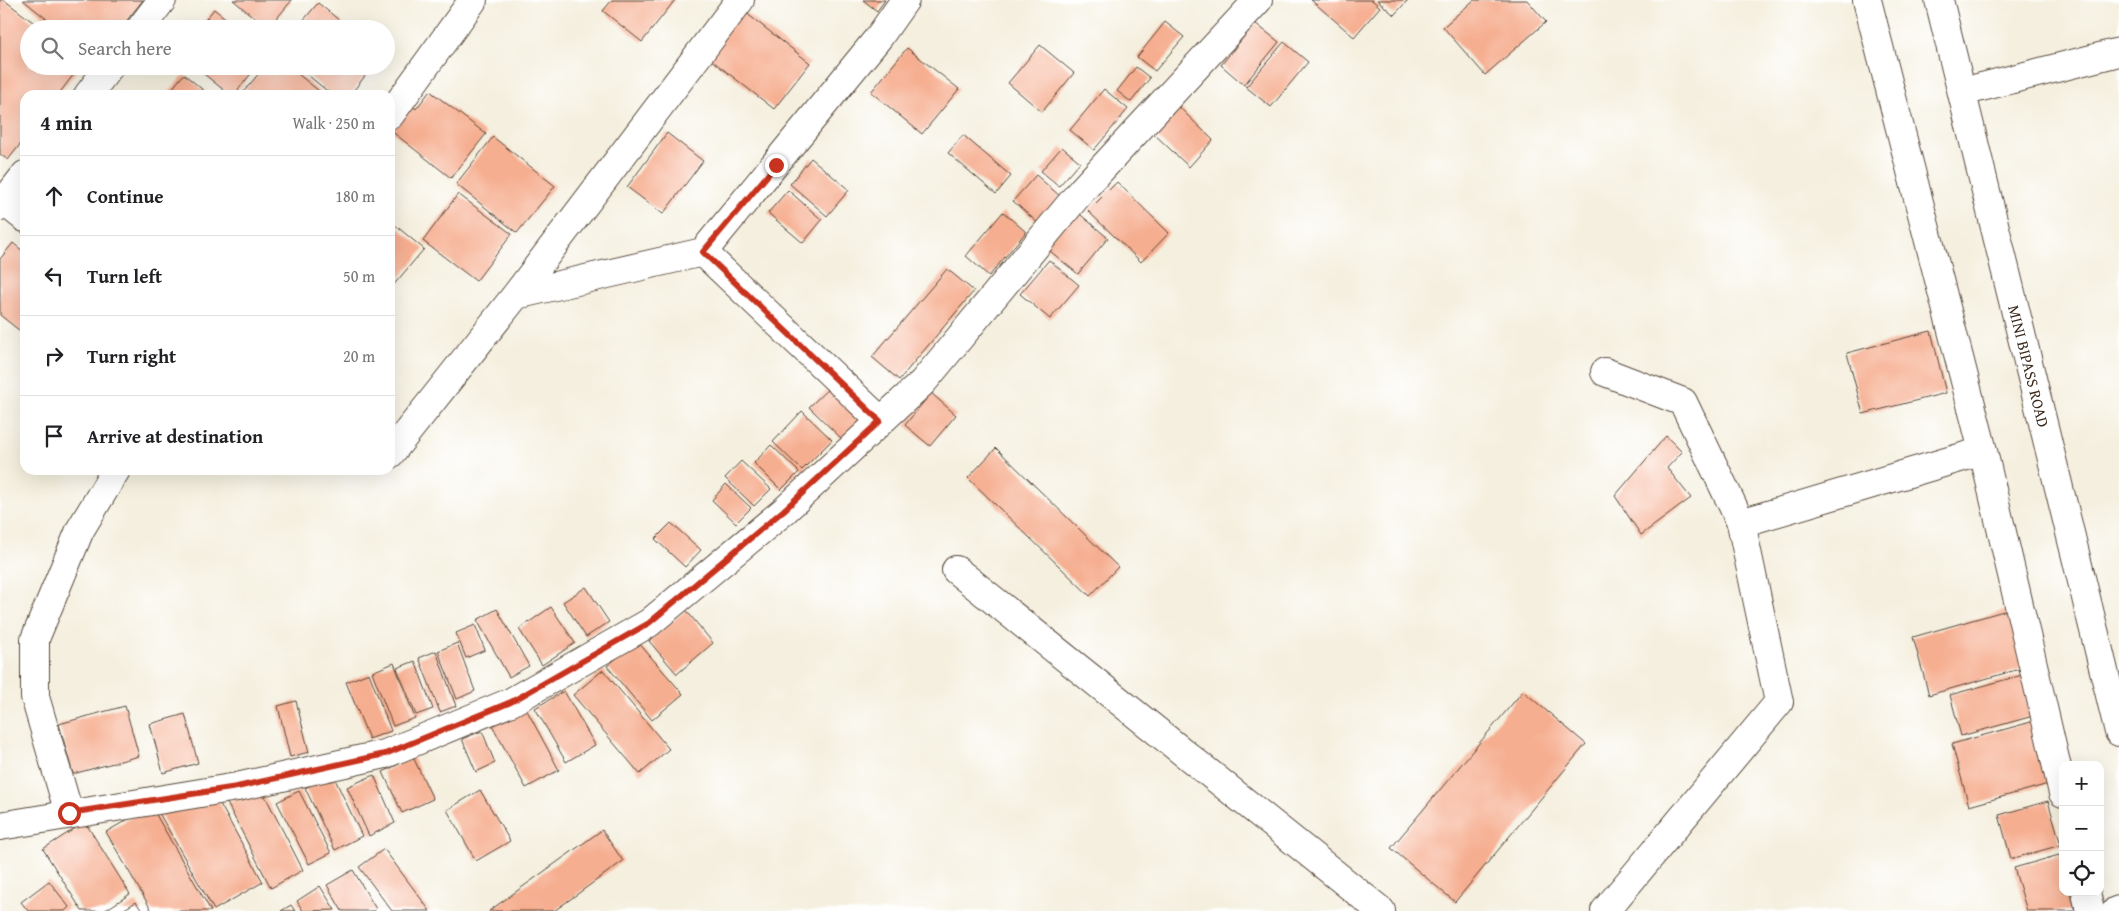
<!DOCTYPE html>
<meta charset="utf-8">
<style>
body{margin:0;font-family:"Gentium Book Plus",serif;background:#f6f6f6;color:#202124}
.controls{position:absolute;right:15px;bottom:15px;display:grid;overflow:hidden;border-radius:10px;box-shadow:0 5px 20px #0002}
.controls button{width:45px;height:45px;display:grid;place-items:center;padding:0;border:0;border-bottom:1px solid #e0e0e0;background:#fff;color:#202124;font:25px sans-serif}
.stop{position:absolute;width:15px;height:15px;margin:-11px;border:4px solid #c8321e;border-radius:50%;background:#fff}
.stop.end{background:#c8321e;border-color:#fff;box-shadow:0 1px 5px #0008}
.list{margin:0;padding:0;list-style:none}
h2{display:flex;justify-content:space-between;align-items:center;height:65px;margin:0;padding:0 20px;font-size:21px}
h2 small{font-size:16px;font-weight:400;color:#757577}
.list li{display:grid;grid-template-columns:32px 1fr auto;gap:15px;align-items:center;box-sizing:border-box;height:80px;padding:0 20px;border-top:1px solid #e0e0e0}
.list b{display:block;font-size:19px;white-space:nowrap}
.list em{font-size:16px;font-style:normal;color:#757577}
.icon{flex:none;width:28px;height:28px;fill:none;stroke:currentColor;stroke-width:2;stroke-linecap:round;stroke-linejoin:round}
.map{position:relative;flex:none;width:2119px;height:911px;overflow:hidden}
.search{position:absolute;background:#fff;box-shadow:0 5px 20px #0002;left:20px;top:20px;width:375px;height:55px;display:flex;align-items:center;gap:12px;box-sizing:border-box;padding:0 18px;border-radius:28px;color:#757577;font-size:19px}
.panel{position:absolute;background:#fff;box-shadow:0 5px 20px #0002;left:20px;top:90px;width:375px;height:385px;border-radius:15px}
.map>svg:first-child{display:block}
</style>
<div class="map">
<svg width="2119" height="911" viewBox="0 0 2119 911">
<rect width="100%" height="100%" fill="#fff"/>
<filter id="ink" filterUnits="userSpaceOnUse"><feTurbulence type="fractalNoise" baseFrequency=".02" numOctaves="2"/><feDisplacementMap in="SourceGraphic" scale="10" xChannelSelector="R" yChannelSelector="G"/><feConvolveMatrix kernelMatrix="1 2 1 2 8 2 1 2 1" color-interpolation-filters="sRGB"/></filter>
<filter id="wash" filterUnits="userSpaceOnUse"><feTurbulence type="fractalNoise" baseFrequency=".0096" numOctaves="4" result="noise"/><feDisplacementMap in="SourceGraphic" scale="20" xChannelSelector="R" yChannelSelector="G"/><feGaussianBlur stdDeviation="1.12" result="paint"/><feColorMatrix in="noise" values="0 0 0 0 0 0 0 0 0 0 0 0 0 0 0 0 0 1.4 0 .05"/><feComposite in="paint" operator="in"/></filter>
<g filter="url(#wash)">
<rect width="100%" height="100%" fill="#f4efde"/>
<g id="blocks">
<path fill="#f6ae90" d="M0,0H4L42,29H29V66H80L58,95H25V138L8,160L0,154Z
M23,0H143L120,29H59Z
M233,0H292L268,29Z
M612,0H675L642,42L603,11Z
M863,0H885L877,11Z
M1311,0H1372L1380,7L1354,37Z
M1377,0H1408L1394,15Z
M1474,0H1527L1546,22L1485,75L1443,27Z
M318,3L350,29H296Z
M214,9L239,29H198Z
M741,9L810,63L774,109L705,55Z
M1165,22L1184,37L1155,71L1137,57Z
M1255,23L1279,42L1244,85L1221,65Z
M1284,42L1308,62L1271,107L1246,87Z
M1040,45L1074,73L1042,112L1008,83Z
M907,48L959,89L922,134L871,92Z
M194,66H257L234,95H230Z
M265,66H288L324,95H241Z
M297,66H373L350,95H332Z
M1136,67L1150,78L1131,102L1117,91Z
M184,74L209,95H167Z
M1104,89L1128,109L1094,150L1070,130Z
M430,91L486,134L451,178L390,130V120L405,100L416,109Z
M1177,105L1213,140L1189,167L1152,132Z
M667,133L703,161L663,214L627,187Z
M963,135L1011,176L996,194L948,153Z
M493,137L555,186L517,233L456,184Z
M1062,147L1080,162L1059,186L1041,171Z
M811,158L849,190L827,216L790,184Z
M1036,175L1061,197L1039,224L1013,201Z
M1117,182L1169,233L1141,262L1088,211Z
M788,190L822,220L803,243L768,213Z
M458,194L512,234L476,281L423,241Z
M1075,210L1108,238L1078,274L1044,246Z
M1003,212L1026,232L989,276L966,256Z
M390,221L424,249L391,288L390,287Z
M13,243L25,253V335L0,315V259Z
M1049,260L1079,285L1050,319L1020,294Z
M947,269L974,291L899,380L872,357Z
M1931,331L1946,393L1863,414L1847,353Z
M833,384L866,416L842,439L809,407Z
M931,393L956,415L930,446L905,425Z
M802,411L832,440L802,470L773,442Z
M1666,436L1682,452L1667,468L1691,498L1641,535L1615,496Z
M771,445L799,472L781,490L754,463Z
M996,448L1118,567L1090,596L968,478Z
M741,461L771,489L754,506L725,478Z
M726,484L751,508L736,523L712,500Z
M671,523L701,550L685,567L655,539Z
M586,587L609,622L586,637L563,602Z
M551,607L575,643L542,665L519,629Z
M2014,608L2030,666L1929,695L1913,637Z
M497,609L529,666L509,677L477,620Z
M686,610L713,643L677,674L649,641Z
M475,625L485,650L466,658L456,633Z
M637,641L683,694L652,720L607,666Z
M457,643L475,691L457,699L438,651Z
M436,651L456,706L440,712L419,658Z
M415,661L433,709L416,715L397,668Z
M394,663L415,718L393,726L372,672Z
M603,670L669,749L640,774L573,695Z
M2033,672L2044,713L1961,736L1950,695Z
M369,673L391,731L369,739L346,682Z
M564,691L595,745L566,762L535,708Z
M1523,691L1586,744L1455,902L1391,848Z
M296,701L309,752L290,757L278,706Z
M524,705L559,770L526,788L491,723Z
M125,706L139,756L73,774L59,724Z
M185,714L198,763L163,773L150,724Z
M2049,717L2063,780L1969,806L1952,744Z
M482,731L495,763L476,772L462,739Z
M413,757L433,799L402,813L383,772Z
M333,775L362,836L335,850L305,788Z
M374,775L395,823L369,836L347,787Z
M260,786L303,870L271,888L227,803Z
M480,790L510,841L476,861L447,810Z
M299,791L331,853L309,864L277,802Z
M214,793L263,882L214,910L159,813Z
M2048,801L2061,845L2011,859L1999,815Z
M151,806L211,911H152L106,832Z
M85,822L130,894L104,911H82L43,849Z
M602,830L623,861L554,911H489Z
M384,849L430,911H392L359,867Z
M2059,855L2063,868V892H2070L2076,911H2027L2014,868Z
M353,870L376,909L373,911H342L327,885Z
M49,881L69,907L65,911H28L21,902Z
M320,886L335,910L303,911L297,901Z
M136,902L142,911H121Z
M291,905L295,911H281Z"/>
</g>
</g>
<g filter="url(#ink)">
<use href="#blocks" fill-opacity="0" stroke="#57483b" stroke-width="1"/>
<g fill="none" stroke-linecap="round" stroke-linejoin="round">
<defs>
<path id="minor" d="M1867,0L1983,451L2063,793
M1939,0L2119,732
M140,29L162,0
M1962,92L2119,52
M88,95L110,66
M390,115L473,0
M0,198L25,218
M0,207L25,175
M516,295L703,252
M1605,372L1683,402L1741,523L1779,702L1605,911
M881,421L703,252L879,37L905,0
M390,454L516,295L740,0
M1741,523L1983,451
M956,570L1381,911
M69,813L35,697V639L80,530L116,470
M0,826L237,787L385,754L511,702L649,623L784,511L923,382L1082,190L1258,0
M2086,892L2090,911
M2116,911L2119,910"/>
</defs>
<use href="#minor" stroke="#57483b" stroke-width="30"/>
<use href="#minor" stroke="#fff" stroke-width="28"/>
</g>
</g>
<g fill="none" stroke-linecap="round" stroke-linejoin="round" filter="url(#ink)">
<path stroke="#c8321e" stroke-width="6" d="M69,813L237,787L385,754L511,702L649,623L784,510L880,421L703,252L776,165"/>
</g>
<g text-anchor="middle" stroke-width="4" stroke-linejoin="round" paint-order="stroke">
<g font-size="16" fill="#3b2a1e" stroke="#fff">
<text transform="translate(2029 366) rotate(76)" y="6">MINI BIPASS ROAD</text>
</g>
</g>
</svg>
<div class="controls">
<button>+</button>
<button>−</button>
<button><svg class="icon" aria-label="locate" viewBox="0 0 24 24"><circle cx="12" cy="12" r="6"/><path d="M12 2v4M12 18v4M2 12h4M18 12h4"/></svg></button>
</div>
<div class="stop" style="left:69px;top:813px"></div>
<div class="stop end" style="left:776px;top:165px"></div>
<div class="search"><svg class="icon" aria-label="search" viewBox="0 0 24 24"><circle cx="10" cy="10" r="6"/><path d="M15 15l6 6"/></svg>Search here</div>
<section class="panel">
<h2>4 min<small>Walk · 250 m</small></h2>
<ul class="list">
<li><svg class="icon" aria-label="ahead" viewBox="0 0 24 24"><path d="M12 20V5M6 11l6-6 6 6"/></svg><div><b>Continue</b></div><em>180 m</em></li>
<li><svg class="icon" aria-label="left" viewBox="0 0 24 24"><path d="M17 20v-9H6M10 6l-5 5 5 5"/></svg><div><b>Turn left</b></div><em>50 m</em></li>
<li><svg class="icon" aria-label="right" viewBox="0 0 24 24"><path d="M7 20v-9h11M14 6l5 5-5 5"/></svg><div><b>Turn right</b></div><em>20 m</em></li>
<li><svg class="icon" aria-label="arrive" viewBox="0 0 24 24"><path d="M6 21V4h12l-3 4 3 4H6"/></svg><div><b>Arrive at destination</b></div></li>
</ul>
</section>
</div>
